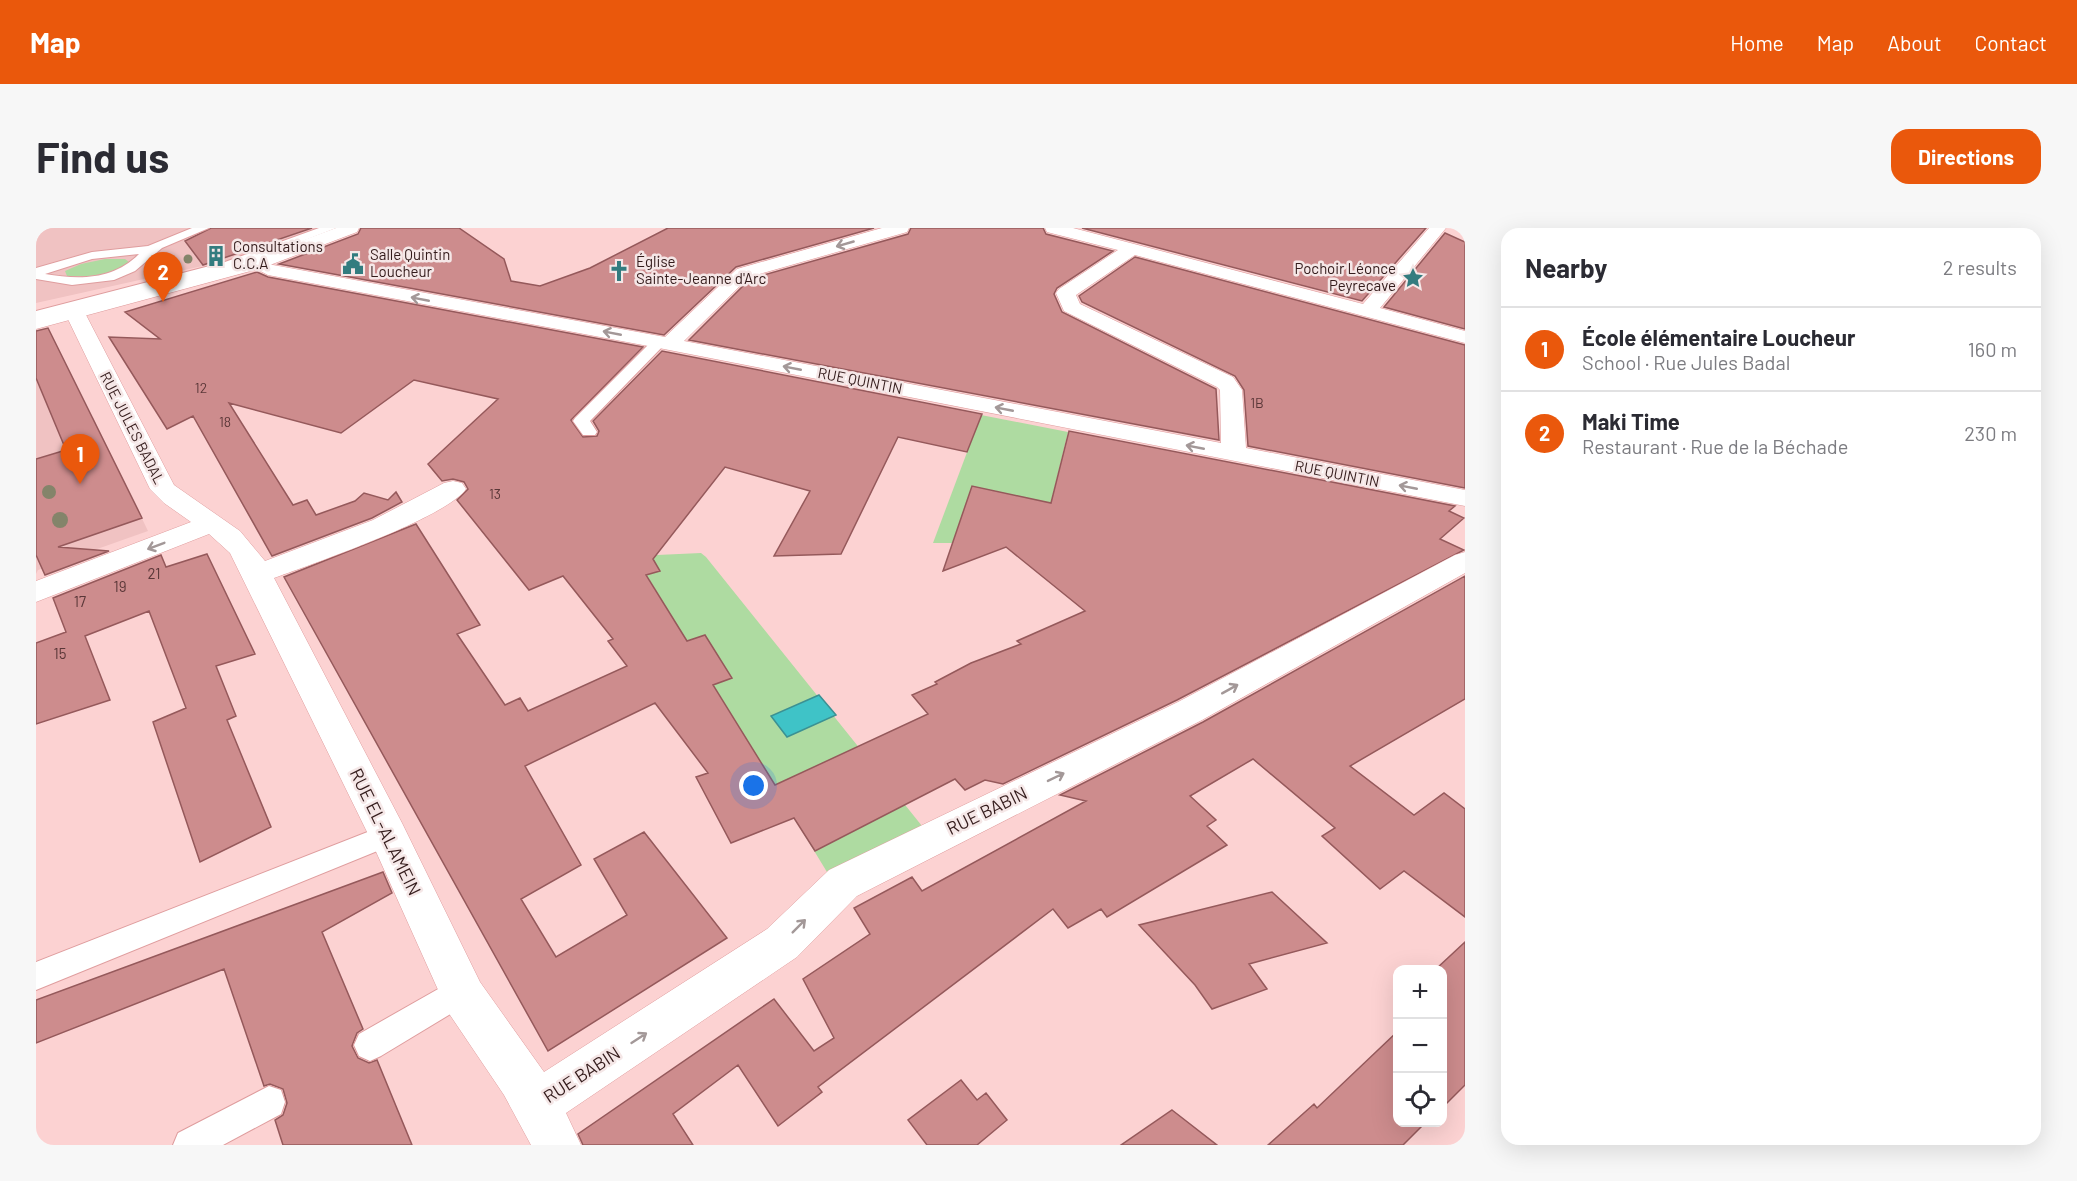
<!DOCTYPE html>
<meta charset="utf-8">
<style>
body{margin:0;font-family:Barlow,sans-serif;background:#f7f7f7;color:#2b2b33}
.controls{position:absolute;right:18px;bottom:18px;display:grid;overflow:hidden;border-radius:12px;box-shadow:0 6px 24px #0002}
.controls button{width:54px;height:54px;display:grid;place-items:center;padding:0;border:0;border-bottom:2px solid #e1e1e2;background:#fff;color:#2b2b33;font:30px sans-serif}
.you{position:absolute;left:718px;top:558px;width:21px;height:21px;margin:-15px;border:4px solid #fff;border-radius:50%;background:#1a73e8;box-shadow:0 0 0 9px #1a73e833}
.badge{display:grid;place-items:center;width:39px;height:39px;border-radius:50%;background:#ea580c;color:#fff;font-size:20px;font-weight:700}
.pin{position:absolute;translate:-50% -50px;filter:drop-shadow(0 2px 3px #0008)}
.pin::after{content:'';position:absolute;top:32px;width:21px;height:18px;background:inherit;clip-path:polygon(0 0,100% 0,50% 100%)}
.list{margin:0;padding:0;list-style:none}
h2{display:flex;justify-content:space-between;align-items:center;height:78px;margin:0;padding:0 24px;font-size:26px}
h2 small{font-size:20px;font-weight:400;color:#7c7c81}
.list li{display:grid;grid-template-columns:39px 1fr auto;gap:18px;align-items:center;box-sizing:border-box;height:84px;padding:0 24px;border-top:2px solid #e1e1e2}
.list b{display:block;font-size:22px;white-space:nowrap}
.list p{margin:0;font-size:20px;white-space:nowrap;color:#7c7c81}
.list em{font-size:20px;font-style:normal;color:#7c7c81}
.icon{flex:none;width:33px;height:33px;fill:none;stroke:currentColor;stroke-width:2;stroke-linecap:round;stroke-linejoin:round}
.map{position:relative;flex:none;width:1429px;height:917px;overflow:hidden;border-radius:18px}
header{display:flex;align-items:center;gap:36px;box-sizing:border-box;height:84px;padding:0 30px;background:#ea580c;color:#fff}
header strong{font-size:28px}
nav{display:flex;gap:33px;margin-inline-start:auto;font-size:21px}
.intro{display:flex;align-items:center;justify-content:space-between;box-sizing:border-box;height:144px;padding:0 36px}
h1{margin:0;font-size:42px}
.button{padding:15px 27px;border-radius:18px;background:#ea580c;color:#fff;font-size:21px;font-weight:700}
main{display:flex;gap:36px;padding:0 36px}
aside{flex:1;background:#fff;border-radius:18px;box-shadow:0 6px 24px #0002}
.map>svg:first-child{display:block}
</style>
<header>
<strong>Map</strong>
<nav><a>Home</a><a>Map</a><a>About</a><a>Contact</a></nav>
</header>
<div class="intro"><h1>Find us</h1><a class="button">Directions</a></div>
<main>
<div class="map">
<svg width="1429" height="917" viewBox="0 0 1429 917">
<rect width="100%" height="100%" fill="#fcd2d2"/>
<path fill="#f0c2c2" d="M0,0H280L198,31L0,75Z
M0,152L21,200L57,189L112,303L2,342L0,346Z"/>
<path fill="#aedba1" d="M69,31H89L93,34C78,48 51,49 31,48L29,43L45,36Z
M945,187L1032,204L1014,278L966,315H897Z
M665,325L670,329L886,598L794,649L599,328Z"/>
<path fill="#3fc3c7" stroke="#3b9193" stroke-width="1.5" d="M783,467L800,487L751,509L735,488Z"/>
<path fill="#cd8c8d" stroke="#95595b" stroke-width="1.5" d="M175,0H276L167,37L149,13Z
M325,0H423L468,31L475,53L504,58L554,40L632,0H838L700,39L628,107L243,36L322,6Z
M875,0H1007L1010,6L1077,23L1021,60L1018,66L1026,84L1180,161L1183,212L653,112L714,51L872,6Z
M1046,0H1390L1326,73Z
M1409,5L1429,14V101L1348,79Z
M1099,29L1429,117V260L1212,218L1208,162L1199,148L1046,74L1043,68Z
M221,44L232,49L607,119L535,192L547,209L561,208L563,203L557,193L626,123L946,186L931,224L862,209L805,326L738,328L774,263L689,239L617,331L624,343L610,347L651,413L669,407L696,450L677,457L739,557L892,486L876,467L901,456L899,454L935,435L985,416L981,413L1049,383L970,319L907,343L936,258L1015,275L1033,203L1419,278L1413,283L1428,290L1404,311L1428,322L1141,472L967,556L949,552L929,562L919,551L779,623L758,590L695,615L660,549L672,545L619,475L489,538L545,637L485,671L520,729L591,687L558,631L608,604L691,710L512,823L248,349L380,296L444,397L421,406L469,477L484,470L492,483L591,438L572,413L577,411L527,348L493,362L421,272L432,261L428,254L417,251L406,253L392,236L462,171L378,152L305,205L193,175L257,277L271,272L280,287L319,273L328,265L352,272L360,264L366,274L336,290L236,328L157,188L131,201L73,109L124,111L89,84Z
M12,100L106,290L22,319L73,323L9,347L0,327V231L30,222L0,150V103Z
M171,326L219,426L180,438L200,488L191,492L235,599L164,634L117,494L150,480L113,383L49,408L74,472L0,496V415L30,404L17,370L125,327L130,339Z
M1429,348V471L1314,538L1378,587L1408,565L1429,581V689L1368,643L1344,661L1286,608L1299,600L1217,531L1154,568L1180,592L1171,598L1191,617L1071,689L1065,681L1032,700L1017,681L782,859L786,864L742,898L702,837L637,886L657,917H547L542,906L738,771L778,823L798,810L767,751L834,706L818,680L876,649L886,663L1050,573L1024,567L1167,494Z
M347,644L356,665L286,704L327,801L321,805L316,818L322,830L333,835L341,832L376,917H247L239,892L247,887L251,875L247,861L234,856L228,858L188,741L0,815V772Z
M1236,664L1291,715L1213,736L1231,761L1176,781L1159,757L1103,697Z
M1429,714V857L1407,879V741H1400Z
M1362,803V894H1390L1367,917H1232L1278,876L1281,880Z
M925,852L941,872L950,865L971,892L941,917H891L872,892Z
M1136,882L1181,917H1085Z"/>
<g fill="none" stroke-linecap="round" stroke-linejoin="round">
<defs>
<path id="lane" d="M156,0H173L126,20L99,43L78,52L36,57L0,51V40L56,24L112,18ZM103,26C77,52 44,52 9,46L56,31Z
M283,0H300L197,40L0,91V83L189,34Z
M623,110L630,114L628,117L554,193L561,204L559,207H547L537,193L539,190L618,111Z
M352,596L361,599L365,607L361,615L0,762V734Z
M425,748L436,753L440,763L436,773L345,828L334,833L323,828L318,817L323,806Z
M233,858L245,862L249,874L245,886L187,917H137L142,905Z"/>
<path id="street" d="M846,0H873L871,4L713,49L648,113L1185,215L1184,162L1181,159L1028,83L1020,65L1023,61L1082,22L1011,4L1009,0H1037L1327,76L1393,0H1410L1344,80L1429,103V115L1099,27L1040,67L1044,76L1197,149L1206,162L1210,220L1429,262V278L623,120L232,47L211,36L220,31L237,37L629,109L701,41Z
M39,79L46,81L49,85L138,257L204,303L229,333L337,292L408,255L417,253L426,255L430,261C410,290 276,336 238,350L366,595L444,754L508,844L731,701L793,642L1142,474L1419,327L1429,324V345L1166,492L821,668L761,729L530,885L545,917H495L468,867L412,784L333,608L194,325L173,306L0,374V353L155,294L128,275L114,261L29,85L32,81Z"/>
<path id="secondary" d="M300,0H323L321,4L226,40L0,101V89L214,32Z"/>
</defs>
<use href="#lane" stroke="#df9d9e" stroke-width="2"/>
<use href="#street" stroke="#df9d9e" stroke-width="1"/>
<use href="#secondary" stroke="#df9d9e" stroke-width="1"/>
<use href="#lane" fill="#fff" fill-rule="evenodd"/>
<use href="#street" fill="#fff" fill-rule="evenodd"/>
<use href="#secondary" fill="#fff" fill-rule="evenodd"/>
</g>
<g fill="#84846a">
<circle cx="152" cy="31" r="4.5"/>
<circle cx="115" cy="45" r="5"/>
<circle cx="13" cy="264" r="7"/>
<circle cx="24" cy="292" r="8"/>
</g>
<defs><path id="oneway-shaft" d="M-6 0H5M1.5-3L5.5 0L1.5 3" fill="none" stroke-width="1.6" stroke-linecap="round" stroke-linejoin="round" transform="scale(1.5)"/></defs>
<g stroke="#a39898">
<use href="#oneway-shaft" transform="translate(809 16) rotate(164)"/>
<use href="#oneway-shaft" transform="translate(384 71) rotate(-169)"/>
<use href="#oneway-shaft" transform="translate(576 105) rotate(-169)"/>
<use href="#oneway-shaft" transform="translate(756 140) rotate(-169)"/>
<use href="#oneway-shaft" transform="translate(968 181) rotate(-169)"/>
<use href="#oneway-shaft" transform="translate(1159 219) rotate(-169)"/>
<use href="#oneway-shaft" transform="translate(1372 259) rotate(-169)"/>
<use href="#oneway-shaft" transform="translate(120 318) rotate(159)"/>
<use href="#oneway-shaft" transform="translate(1194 461) rotate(-29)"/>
<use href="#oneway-shaft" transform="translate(1020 549) rotate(-26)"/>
<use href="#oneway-shaft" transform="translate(763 698) rotate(-45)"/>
<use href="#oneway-shaft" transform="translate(603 810) rotate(-33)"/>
</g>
<defs>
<symbol id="building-bare" viewBox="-9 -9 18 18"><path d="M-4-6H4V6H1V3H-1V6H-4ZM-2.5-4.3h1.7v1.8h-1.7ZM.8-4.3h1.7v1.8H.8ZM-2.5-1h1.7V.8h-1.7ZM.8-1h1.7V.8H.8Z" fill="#337c7f" stroke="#f5e7e7" stroke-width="2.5" paint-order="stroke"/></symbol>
<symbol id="civic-bare" viewBox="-9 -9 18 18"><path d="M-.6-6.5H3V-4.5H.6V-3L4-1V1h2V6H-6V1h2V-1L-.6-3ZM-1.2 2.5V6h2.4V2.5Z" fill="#337c7f" stroke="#f5e7e7" stroke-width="2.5" paint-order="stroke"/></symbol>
<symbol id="church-bare" viewBox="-9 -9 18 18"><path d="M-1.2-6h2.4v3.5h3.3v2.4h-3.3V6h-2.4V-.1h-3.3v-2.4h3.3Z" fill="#337c7f" stroke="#f5e7e7" stroke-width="2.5" paint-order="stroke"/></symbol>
<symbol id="sight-bare" viewBox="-9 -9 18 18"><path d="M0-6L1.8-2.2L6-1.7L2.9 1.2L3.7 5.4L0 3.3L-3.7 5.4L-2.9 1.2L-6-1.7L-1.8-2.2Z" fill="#337c7f" stroke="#f5e7e7" stroke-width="2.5" paint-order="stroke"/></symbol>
</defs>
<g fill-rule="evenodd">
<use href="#building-bare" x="165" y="13" width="30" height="30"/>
<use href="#civic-bare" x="302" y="21" width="30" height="30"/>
<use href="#church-bare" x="568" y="28" width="30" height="30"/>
<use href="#sight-bare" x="1362" y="35" width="30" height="30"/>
</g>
<g text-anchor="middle" stroke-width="5" stroke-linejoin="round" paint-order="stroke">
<g font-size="14" fill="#5a3738">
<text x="165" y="165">12</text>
<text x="1221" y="180">1B</text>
<text x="189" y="199">18</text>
<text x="459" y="271">13</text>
</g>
<g font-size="15" fill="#331b1b" stroke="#f5e7e7" text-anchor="start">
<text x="197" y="24">Consultations<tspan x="197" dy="17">C.C.A</tspan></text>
<text x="334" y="32">Salle Quintin<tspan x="334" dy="17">Loucheur</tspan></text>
<text x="600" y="39">Église<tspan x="600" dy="17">Sainte-Jeanne d'Arc</tspan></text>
<text x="1360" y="46" text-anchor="end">Pochoir Léonce<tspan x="1360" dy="17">Peyrecave</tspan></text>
</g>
<g font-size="15" fill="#331b1b" stroke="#f5e7e7">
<text transform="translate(824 153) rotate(11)" y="5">RUE QUINTIN</text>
<text transform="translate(96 200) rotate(63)" y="5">RUE JULES BADAL</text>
<text transform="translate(1301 246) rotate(11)" y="5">RUE QUINTIN</text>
</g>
<g font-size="15" fill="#5a3738">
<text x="118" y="351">21</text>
<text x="84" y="364">19</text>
<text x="44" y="379">17</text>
<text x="24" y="431">15</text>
</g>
<g font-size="18" fill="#331b1b" stroke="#f5e7e7">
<text transform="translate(951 583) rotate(-26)" y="6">RUE BABIN</text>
<text transform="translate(349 604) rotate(64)" y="6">RUE EL-ALAMEIN</text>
<text transform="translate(546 847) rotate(-33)" y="6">RUE BABIN</text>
</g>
</g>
</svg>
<div class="controls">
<button>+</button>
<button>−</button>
<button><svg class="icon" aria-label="locate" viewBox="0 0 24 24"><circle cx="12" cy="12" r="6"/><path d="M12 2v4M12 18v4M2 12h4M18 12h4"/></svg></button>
</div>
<div class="you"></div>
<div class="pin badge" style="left:44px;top:256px">1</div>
<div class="pin badge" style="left:127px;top:74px">2</div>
</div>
<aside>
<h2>Nearby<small>2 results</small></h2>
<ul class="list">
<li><span class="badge">1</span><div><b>École élémentaire Loucheur</b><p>School · Rue Jules Badal</p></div><em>160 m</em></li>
<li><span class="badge">2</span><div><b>Maki Time</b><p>Restaurant · Rue de la Béchade</p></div><em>230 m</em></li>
</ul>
</aside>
</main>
